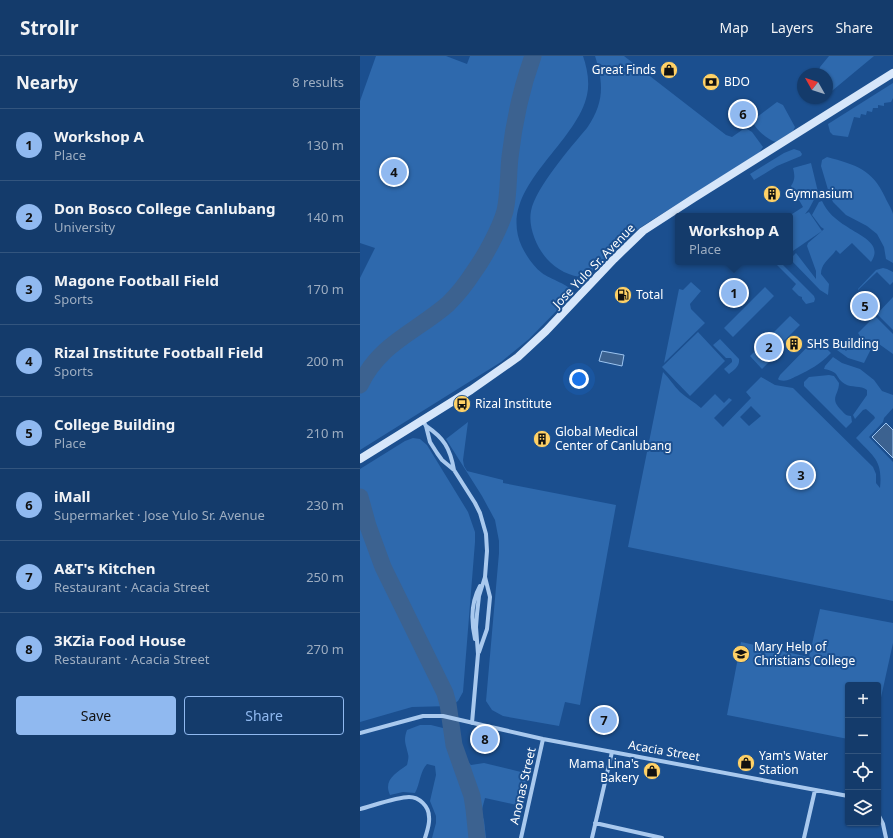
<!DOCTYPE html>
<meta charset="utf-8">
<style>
body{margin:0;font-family:"Noto Sans",sans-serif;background:#214673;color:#f1f3f6}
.controls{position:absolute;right:12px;bottom:12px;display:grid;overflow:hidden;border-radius:4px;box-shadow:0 1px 3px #0004}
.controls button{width:36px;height:36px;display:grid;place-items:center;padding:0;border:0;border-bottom:1px solid #33557e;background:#143b6b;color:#f1f3f6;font:20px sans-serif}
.compass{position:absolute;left:437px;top:12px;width:36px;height:36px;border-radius:50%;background:#143b6b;box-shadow:0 1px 3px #0004;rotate:309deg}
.you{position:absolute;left:219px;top:323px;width:14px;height:14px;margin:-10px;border:3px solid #fff;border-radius:50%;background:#1a73e8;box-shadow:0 0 0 6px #1a73e833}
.badge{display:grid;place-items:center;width:26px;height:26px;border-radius:50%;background:#90b9f0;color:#111;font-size:13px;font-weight:700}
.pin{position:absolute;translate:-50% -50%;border:2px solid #fff;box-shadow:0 1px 4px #0006}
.popup{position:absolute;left:315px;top:157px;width:118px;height:52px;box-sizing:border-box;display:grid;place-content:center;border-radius:4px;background:#143b6b;filter:drop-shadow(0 1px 3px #0005);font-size:13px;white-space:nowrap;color:#9dadc1}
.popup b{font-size:15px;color:#f1f3f6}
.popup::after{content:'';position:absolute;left:50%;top:100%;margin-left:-8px;border:8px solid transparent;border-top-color:#143b6b}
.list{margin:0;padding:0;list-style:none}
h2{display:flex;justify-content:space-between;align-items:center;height:52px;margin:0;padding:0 16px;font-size:17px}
h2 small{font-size:13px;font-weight:400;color:#9dadc1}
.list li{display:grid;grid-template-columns:26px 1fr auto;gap:12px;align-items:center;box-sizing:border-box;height:72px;padding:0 16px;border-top:1px solid #33557e}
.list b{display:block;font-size:15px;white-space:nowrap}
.list p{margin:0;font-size:13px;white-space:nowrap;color:#9dadc1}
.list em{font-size:13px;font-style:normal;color:#9dadc1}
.actions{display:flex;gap:8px;padding:12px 16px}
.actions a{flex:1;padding:9px 0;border:1px solid #90b9f0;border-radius:4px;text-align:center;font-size:14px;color:#90b9f0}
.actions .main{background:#90b9f0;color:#111}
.icon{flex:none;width:22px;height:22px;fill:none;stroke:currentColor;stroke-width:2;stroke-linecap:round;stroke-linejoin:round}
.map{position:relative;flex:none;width:533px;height:782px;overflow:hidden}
header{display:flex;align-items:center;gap:24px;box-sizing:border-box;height:56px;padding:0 20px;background:#143b6b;border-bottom:1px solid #33557e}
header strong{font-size:19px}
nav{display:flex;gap:22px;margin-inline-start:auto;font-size:14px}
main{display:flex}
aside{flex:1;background:#143b6b}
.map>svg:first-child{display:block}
</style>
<header>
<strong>Strollr</strong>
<nav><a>Map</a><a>Layers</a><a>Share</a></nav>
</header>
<main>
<aside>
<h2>Nearby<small>8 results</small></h2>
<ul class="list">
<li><span class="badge">1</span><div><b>Workshop A</b><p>Place</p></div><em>130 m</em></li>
<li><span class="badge">2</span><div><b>Don Bosco College Canlubang</b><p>University</p></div><em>140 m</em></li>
<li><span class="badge">3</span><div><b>Magone Football Field</b><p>Sports</p></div><em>170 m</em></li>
<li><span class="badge">4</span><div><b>Rizal Institute Football Field</b><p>Sports</p></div><em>200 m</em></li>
<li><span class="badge">5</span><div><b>College Building</b><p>Place</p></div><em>210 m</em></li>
<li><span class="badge">6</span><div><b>iMall</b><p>Supermarket · Jose Yulo Sr. Avenue</p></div><em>230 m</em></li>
<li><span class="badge">7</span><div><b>A&amp;T's Kitchen</b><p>Restaurant · Acacia Street</p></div><em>250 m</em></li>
<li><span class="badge">8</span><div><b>3KZia Food House</b><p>Restaurant · Acacia Street</p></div><em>270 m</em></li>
</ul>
<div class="actions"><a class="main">Save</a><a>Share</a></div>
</aside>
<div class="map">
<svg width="533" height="782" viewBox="0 0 533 782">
<rect width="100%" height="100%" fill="#1b4f8f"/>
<path fill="#2e69ad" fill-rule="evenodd" d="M16,0H86L107,8L110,0H223C227,12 230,26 227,39C216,90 135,133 162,191C167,201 174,211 182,217C190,223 210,229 213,236L211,240L169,283L141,306L0,394V222L15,192L0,187V45Z
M235,0H264L366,79L372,81L382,74L387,73L392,76L403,91L399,97L281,171L266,182L227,221C212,222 197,214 187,203C176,191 168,170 171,155C176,131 211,91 227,72C244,47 244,28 235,0Z
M469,0H514L467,39V18H458L460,11Z
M533,27V42L531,46L524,47V50L518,49V52H513L512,56L507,55L506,59L501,58L500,62L494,61L488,81L473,79L470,76L468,68Z
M417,46L423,49L435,71L433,75L416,86C408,84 395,73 393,66V64Z
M434,93L440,95L442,98L441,100L417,110L394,124L390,118L424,97Z
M467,101C496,109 512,113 525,141C527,146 532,153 533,158C533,174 533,191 533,207L526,203L524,191L517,178L507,170L486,159L473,146L469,137L461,110L462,104Z
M451,107L458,136L449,153L445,158L449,156L462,175L464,173L461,171L452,159L459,146L462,145C467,156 476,164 486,170C498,179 524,187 511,206L492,187L480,198L476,194C470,203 461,207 461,218L469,228L468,239L460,234L430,203L436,197L456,223V215L447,190L448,187L462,175L430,197L429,160L443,151L431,130C435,124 435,120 433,112Z
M414,206H420L454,240L455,243L454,246L446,248L442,243V241L439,240L432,233L436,228Z
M523,212L527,213L533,216V226L530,229L517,216L498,234V233L516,214Z
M331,226L341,235L330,248L331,253L345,267L304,307L319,233L323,234Z
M405,231L414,240L373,281L364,272Z
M533,241V274L517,258Z
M430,260L440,269L407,302L410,305L402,313L390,300Z
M515,260L533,278V298L519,288L514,287L504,307L488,302L477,294L481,290L486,295L500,280L498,277Z
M338,276L365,305L330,340L302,311Z
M456,282L471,297C459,309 451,313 437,320C430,323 427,326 419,324L418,323L420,319Z
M360,283L379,303C380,310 374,314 369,318L364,313L372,306V304L371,302H366L353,289Z
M473,301L482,307L500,313L514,324L522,335L533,339V352L524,362L523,366L509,381L533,406V545L268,491L303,316C309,322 314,330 320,336C327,342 334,346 341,352L355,338L364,347L369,342L372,344L354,362L363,371L391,342L386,336L401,321L415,329L433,332L513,411L516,418V427L520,432C523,404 513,400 496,382L515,362L514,360L506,353L503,354L495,363L493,359L507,339V334C501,329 491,332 485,328C474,321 481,316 464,313L465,310ZM391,350L401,360L389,370L380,361Z
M469,319L474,320L479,327C479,339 469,342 481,354C484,357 486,360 491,360L492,366L486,372L444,330V326L449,321Z
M108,366L103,404L104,410L107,415L143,424V427L256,449L220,649L205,646L199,670L143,660L132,654L126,645L139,497V485L135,464L122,440L86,383Z
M53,382L60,383L67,389L108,456L115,476V486L103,636L98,645L91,650L52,651L0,666V413L45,385Z
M460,553L533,567V587L518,655V629H488V683L367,659L381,586L449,601Z
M60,669H71L95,675C96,685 103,702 111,709L124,707L169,718L161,750L125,742L121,757L124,764L126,782H72L76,767V760L70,745L76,719L75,710L67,708C60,715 60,728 55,737L43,736L30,739C23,724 36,717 47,709C48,705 49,701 48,698C46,688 43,685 47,674Z"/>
<path fill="#3c6290" stroke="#9cc4f0" d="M242,295L264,299L262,310L239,305Z
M526,367L533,374V402L512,381Z"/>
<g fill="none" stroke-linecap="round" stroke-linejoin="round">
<path stroke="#3c6290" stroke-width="17" d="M0,329C20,287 56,276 88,248C97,239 106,228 113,217C124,202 140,173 145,155C149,137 148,119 150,101C154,66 161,33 173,0
M0,441L8,470L23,511L85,637L88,648L94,689L112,740L114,753L117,782"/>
<path stroke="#a9c9ee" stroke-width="4" d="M63,365L66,370L70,386L77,397L82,404L94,414L115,447L120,457L126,478L127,495L125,521L119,540L117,558L116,571L118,598L112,667
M66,370C84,382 90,392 94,414
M115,583C111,565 111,546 120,530
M119,596L127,573L130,541L125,521
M0,677L63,660H83L183,683L488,740
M0,753C12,750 37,741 49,741C59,741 69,750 69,761C70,768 67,775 65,782
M518,758L523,768L526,782
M235,767L302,782
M161,782L183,683
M232,782L252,696
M444,782L455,734"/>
<path stroke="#d6e6fa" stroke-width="8" d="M0,403L111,334L158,301L186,275L254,203L283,175L334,142L533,17"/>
</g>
<defs>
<symbol id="shop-disc" viewBox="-11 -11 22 22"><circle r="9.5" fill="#ffd166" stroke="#1b4f8f"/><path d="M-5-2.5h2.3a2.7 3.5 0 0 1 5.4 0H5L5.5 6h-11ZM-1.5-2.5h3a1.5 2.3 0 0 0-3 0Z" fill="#111"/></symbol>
<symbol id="bank-disc" viewBox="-11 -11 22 22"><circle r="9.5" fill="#ffd166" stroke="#1b4f8f"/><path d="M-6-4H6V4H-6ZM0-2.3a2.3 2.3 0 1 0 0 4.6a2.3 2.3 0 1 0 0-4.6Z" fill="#111"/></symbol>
<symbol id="building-disc" viewBox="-11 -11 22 22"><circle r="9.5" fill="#ffd166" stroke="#1b4f8f"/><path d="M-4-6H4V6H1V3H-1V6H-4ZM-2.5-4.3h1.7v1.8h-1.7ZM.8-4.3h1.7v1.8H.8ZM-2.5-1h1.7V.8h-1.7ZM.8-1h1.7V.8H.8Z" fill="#111"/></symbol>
<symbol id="fuel-disc" viewBox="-11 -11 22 22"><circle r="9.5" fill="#ffd166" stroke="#1b4f8f"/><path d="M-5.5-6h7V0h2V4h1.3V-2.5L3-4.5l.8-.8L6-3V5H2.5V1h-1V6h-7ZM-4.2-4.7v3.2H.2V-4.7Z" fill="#111"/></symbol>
<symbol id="bus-disc" viewBox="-11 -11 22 22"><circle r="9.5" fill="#ffd166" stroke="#1b4f8f"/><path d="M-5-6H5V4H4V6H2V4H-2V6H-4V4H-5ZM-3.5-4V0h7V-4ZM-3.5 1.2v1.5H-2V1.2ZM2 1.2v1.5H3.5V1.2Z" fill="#111"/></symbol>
<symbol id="university-disc" viewBox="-11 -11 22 22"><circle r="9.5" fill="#ffd166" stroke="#1b4f8f"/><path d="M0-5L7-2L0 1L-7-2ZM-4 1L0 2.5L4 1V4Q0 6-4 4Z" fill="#111"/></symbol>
</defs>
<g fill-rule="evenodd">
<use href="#shop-disc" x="299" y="4" width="20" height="20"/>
<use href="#bank-disc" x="341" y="16" width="20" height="20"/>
<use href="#building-disc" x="402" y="128" width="20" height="20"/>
<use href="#fuel-disc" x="253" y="229" width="20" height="20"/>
<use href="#building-disc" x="424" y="278" width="20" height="20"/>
<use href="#bus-disc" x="92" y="338" width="20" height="20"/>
<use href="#building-disc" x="172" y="373" width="20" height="20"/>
<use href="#university-disc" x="371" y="588" width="20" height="20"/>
<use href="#shop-disc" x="376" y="697" width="20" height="20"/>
<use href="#shop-disc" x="282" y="705" width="20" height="20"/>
</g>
<g text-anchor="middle" stroke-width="4" stroke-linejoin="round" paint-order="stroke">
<g font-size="12" fill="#fff" stroke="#1b4f8f" text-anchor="start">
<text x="296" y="18" text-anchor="end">Great Finds</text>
<text x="364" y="30">BDO</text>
<text x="425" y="142">Gymnasium</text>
<text x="276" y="243">Total</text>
<text x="447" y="292">SHS Building</text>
<text x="115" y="352">Rizal Institute</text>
<text x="195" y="380">Global Medical<tspan x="195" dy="14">Center of Canlubang</tspan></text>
<text x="394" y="595">Mary Help of<tspan x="394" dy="14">Christians College</tspan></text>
<text x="399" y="704">Yam's Water<tspan x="399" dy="14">Station</tspan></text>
<text x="279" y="712" text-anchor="end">Mama Lina's<tspan x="279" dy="14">Bakery</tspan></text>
</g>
<g font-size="12" fill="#fff" stroke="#1b4f8f">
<text transform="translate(234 210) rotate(-46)" y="4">Jose Yulo Sr. Avenue</text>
<text transform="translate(304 695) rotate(10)" y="4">Acacia Street</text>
<text transform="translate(163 730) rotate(-77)" y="4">Anonas Street</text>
</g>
</g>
</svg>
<div class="controls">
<button>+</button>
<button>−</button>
<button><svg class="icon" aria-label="locate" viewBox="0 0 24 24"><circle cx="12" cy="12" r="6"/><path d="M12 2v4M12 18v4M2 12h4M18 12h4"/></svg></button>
<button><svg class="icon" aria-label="layers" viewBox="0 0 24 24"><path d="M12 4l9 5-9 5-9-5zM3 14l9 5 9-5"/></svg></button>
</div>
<svg class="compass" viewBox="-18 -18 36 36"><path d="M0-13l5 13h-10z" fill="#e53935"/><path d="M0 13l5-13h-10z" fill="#9dadc1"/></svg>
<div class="you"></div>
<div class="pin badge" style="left:374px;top:237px">1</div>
<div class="popup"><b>Workshop A</b>Place</div>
<div class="pin badge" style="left:409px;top:291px">2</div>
<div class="pin badge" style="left:441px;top:419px">3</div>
<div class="pin badge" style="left:34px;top:116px">4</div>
<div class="pin badge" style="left:505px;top:250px">5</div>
<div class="pin badge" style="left:383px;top:58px">6</div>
<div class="pin badge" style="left:244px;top:664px">7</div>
<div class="pin badge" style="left:125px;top:683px">8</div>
</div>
</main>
